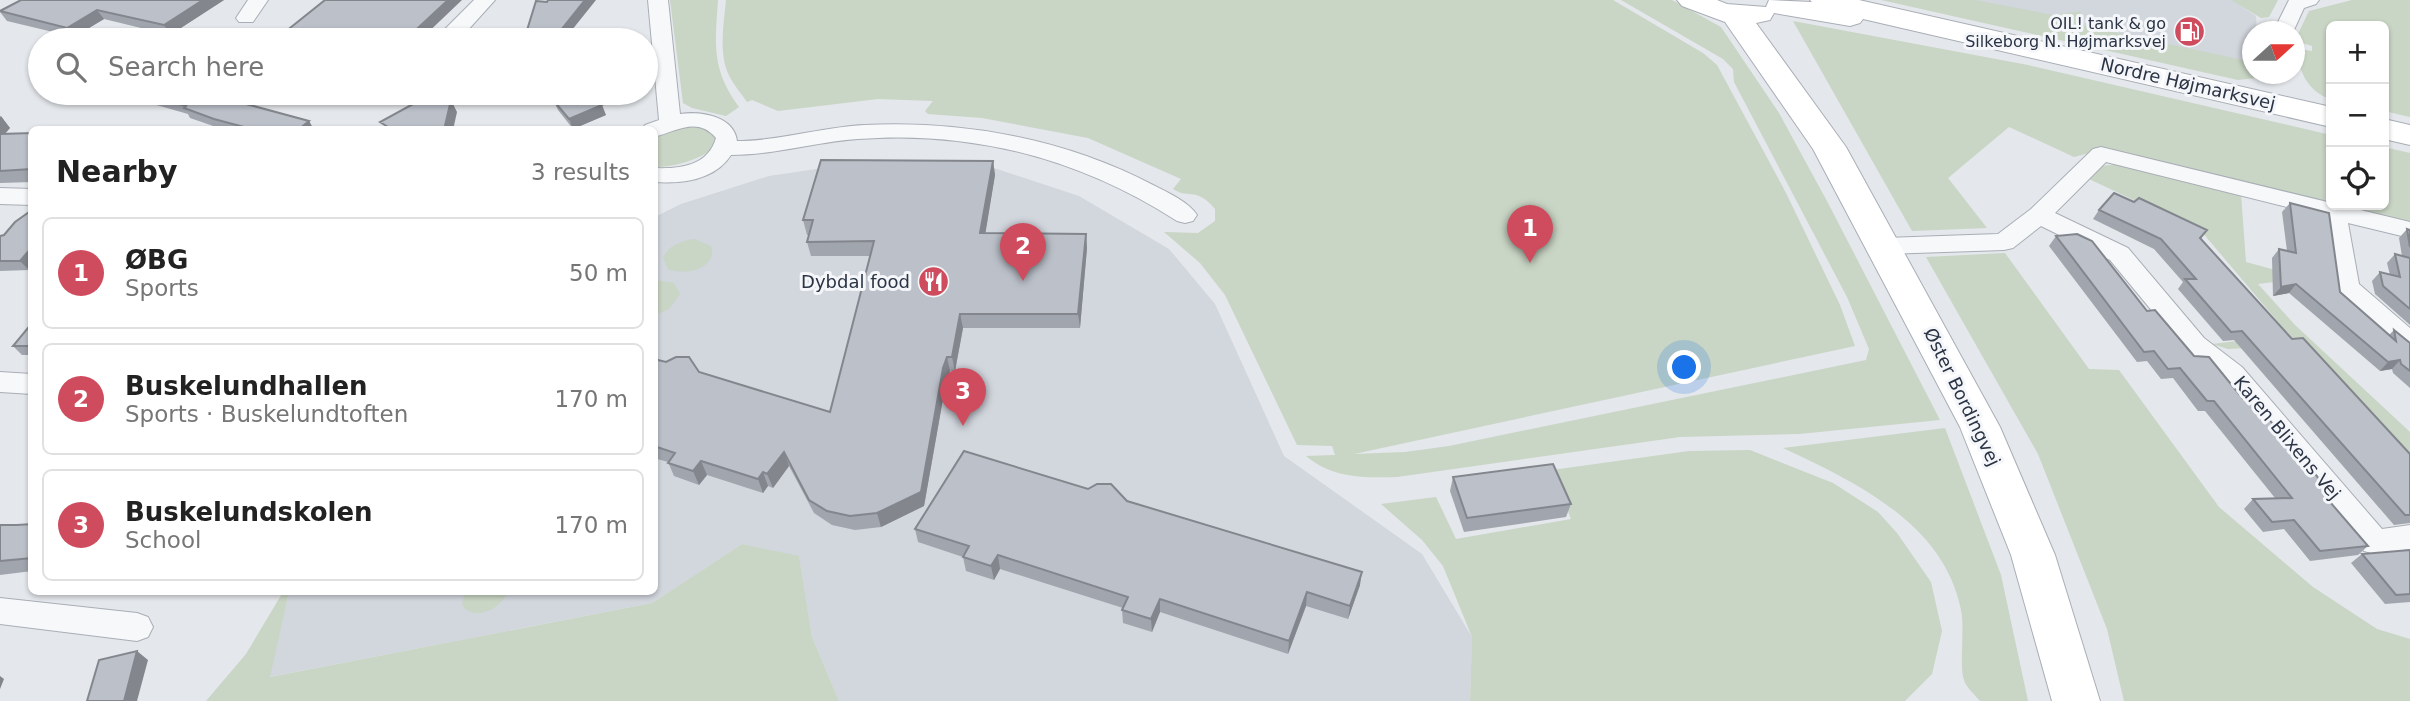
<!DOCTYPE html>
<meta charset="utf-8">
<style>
body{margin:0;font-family:"DejaVu Sans",sans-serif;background:#f2f2f2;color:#222}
.controls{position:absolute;right:21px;top:21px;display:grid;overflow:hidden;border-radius:10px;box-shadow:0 2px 5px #0004}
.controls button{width:63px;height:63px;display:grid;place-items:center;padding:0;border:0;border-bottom:2px solid #e0e0e0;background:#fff;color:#222;font:35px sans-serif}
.compass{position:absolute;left:2242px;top:21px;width:63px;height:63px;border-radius:50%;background:#fff;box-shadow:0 2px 5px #0004;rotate:69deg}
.you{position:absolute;left:1685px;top:368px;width:24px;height:24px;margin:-18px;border:5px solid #fff;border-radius:50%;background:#1a73e8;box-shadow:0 0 0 10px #1a73e833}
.badge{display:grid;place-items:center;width:46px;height:46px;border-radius:50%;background:#ce4c5d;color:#fff;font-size:23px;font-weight:700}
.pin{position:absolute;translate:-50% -58px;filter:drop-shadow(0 2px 4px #0008)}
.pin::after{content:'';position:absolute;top:37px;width:24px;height:21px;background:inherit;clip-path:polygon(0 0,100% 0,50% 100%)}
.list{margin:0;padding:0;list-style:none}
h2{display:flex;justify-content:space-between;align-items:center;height:91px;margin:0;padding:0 28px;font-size:30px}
h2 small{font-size:23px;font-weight:400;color:#767676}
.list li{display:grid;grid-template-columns:46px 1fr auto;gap:21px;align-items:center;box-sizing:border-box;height:112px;margin:0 14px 14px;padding:0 14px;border:2px solid #e0e0e0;border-radius:10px}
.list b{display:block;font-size:26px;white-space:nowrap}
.list p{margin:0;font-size:23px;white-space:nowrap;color:#767676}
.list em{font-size:23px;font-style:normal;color:#767676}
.icon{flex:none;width:38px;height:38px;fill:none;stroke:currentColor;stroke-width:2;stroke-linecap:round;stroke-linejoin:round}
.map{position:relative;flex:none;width:2410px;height:701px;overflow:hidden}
.search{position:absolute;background:#fff;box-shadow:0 2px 5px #0004;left:28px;top:28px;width:630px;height:77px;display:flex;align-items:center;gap:18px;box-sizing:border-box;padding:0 24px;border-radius:38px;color:#767676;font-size:26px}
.panel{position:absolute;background:#fff;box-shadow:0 2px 5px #0004;left:28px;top:126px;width:630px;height:469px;border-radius:10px}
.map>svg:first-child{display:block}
</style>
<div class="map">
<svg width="2410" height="701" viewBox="0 0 2410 701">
<rect width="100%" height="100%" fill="#e4e7eb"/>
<path fill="#d2d6dd" d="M1962,0H2232L2256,16L2257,31L2252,32V64Z
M837,166L991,167L1079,196L1169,249L1215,304L1284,456L1422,554L1472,637L1470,701H839L812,637L799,557L742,544L652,603L269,677L289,592H654L655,217L681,204L769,176Z"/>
<path fill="#c9d5c5" d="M670,0H718C715,44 711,69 739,107L726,116L692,108L683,103Z
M726,0H1613L1703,53L1717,65L1786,193L1840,305L1855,346L1354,454L1405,452L1449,446L1866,360L1869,349L1847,297L1734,82L1733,69L1723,59L1621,0H1672L1721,27L1779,113L1828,203L1940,420L1799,434L1680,437L1397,477C1363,478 1332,478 1306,456L1335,455L1332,446L1297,445L1225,295L1200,263L1164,232L1198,233L1215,221V209C1196,186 1190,200 1173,189L1181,179L1088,138L982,118L928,114L925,111L933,101L878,99L778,111L752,100L747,102C741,93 732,83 727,71C719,50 724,22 726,0Z
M1881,0H1975L2053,15L2081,11L2076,24L2252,62V74H2266L2265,77L2238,80Z
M2231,0H2278L2269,17L2261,18Z
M2352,0H2410V117L2384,111V26H2331V99C2311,94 2296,71 2299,49L2312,51V46L2299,42L2298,34L2309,11Z
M1793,21L2028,65L2331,135V204L2108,148L2074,157L2009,127L1948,178L1987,228L1912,231Z
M684,126L704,128L716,134L714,148C699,160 674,167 655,167V137L662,131Z
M2384,147L2410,153V225L2332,205H2384Z
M2119,164L2241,194L2246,262L2305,278L2258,284L2295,325L2410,432V471L2302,345L2228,349L2212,344L2289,335L2202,232L2089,179L2101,166Z
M694,239L711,246C718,269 684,276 668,269L663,258C669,245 681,241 694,239Z
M2005,253L2089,369L2119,370L2219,507L2313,587L2377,629L2410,639V701H2124L2107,629L2038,454L1926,257Z
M655,280L674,283L680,294L669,309L655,315Z
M1945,428L2001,575L2028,701H1980C1975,695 1966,687 1964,680C1959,665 1965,628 1961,610C1944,523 1855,482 1783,448Z
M1750,450L1833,483L1878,512L1897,533L1931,582L1942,631L1932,674L1905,701H1470L1472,637L1443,566L1422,540L1381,504L1436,497L1456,539L1571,519L1552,470L1689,451Z
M742,544L799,556L812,637L839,701H206L246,654L283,592H289L270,677L652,603Z
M465,592H508C501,607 481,620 465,609L462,604Z"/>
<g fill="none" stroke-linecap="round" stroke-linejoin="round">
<defs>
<path id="street" d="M248,0H268L253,22H239L236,18Z
M474,0H495L459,40H439L443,31Z
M648,0H668L680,114C701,111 734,116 737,141C780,141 822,127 864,125C963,120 1066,139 1153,185C1167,192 1189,202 1197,215L1193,221L1185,223L1177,221C1081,159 972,130 858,139C815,142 774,155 731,155C715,180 682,184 654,182V168C680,169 708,166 716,138C698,116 676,131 654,137V130H642L645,125L659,120Z
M2289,0H2319L2316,4L2304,8L2293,32H2273Z
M2101,147L2410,222V238L2348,223L2359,284L2410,328V352L2401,350L2338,294L2334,288L2323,216L2106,162L2055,213L2128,248L2204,338L2242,367L2382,529L2410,525V549L2375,554L2364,551L2224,381L2186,352L2110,260L2041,226L2013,248L2004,250L1885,254L1876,252L1873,246L1876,240L1885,238L1998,234L2031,209L2093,149Z
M0,188L32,189V205L0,204Z
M0,372L32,374V394L0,392Z
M0,598L137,613L148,617L153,627L148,637L137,641L0,624Z"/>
<path id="secondary" d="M1677,0H1717L1727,4L1766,7L1769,0L1812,2L1810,0H1859L2331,107V127L1863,19L1860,23L1850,26L1774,13L1770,20L1756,23L1846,147L2000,427L2055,555L2100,701H2052L2011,555L1960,427L1813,149L1725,22L1682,6Z
M2384,119L2410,125V145L2384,139Z"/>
</defs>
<use href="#street" stroke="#a9aeb6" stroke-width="2"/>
<use href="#secondary" stroke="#a9aeb6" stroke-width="2"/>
<use href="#street" fill="#f7f8fa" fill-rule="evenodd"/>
<use href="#secondary" fill="#fff" fill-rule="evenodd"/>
</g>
<path fill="#a1a5ad" d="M21,0H224L170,35L104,19L74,37L7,21L0,12Z
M118,93H226L234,101L309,121L314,130H225L190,118L188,114L153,104L150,100Z
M553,100L606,115L573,129L558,110Z
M0,116L10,128L5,134L32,133V182L0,183Z
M993,161L995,175L985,233L1086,234L1087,248L1080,328H963L955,371H950L946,382L924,506L881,527L855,530L832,525L814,513L789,466L773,488L768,486L763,493L707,475L699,485L674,476L668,462L654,458V359L830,412L870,256H811L807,242L809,235H807L803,220Z
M2134,202L2207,230L2201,239L2292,339L2410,454V523L2394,525L2234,340L2223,341L2178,289L2183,282L2154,249L2093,219L2099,210Z
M2290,203L2340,292L2389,335L2394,330L2410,343V388L2393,373L2392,369L2380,371L2289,293L2273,296L2272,258L2279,249L2287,251L2282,212Z
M2407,229L2410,230V325L2375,294L2372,281L2380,272L2390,275L2387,263L2395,254L2402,256L2399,238Z
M0,236L29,270L0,271Z
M2056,236L2147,311L2194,356L2243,399L2332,494L2327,499L2368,546L2358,555L2310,561L2284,529L2263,532L2244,509L2253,499L2275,498L2205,411H2198L2173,378L2161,379L2147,361L2137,362L2049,246Z
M32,323V355H22L13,346Z
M1453,477L1571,504L1566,517L1464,532L1450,491Z
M1127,501L1360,585L1348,619L1306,606L1288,654L1160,612L1152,632L1123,623L1122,610L1123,608L1000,569L994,580L966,571L963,557L918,542L915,529Z
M32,524V571L0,575V525H17Z
M2410,550V602L2385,604L2351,563L2362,554Z"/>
<path fill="#83868d" d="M203,0H224L170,35L164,25Z
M448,0H462L420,40H405Z
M585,0H596L564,40H553Z
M97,10L104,19L74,37L67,28Z
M149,30L155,40H146Z
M508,93H521L511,104L506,95Z
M230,94L236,104L224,98Z
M451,100L457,112L453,130H444Z
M602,105L606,115L573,129L569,119Z
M1,116L10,128L0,139V117Z
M309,121L314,130H298Z
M993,161L995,175L983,248L980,233Z
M1086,234L1087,248L1080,328L1078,314Z
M32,247V267L29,270L20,261Z
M2296,284L2289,293L2273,296L2281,287Z
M960,314L963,328L955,371L952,357Z
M947,357L950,371L946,382L924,506L881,527L877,513Z
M2400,360L2392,369L2380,371L2388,362Z
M784,452L789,466L773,488L767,474Z
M701,461L707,475L699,485L693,471Z
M763,472L768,486L763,493L758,479Z
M998,555L1000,569L994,580L991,566Z
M1362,572L1360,585L1348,619L1350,606Z
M1307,592L1306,606L1288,654L1289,641Z
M1160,599V612L1152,632L1151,619Z
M137,651L148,660L137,701H124Z
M0,676L4,679L0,689Z"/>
<path fill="#bbc0c9" stroke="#83868d" stroke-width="2" d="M21,0H203L164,25L97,10L67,28L0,11Z
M325,0H448L405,40H275Z
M548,0H585L553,40L603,35L602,40H524L536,1L547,2Z
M149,30L146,40H134Z
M149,93H226L230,94L224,98L309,121L298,130H255L214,119L184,108L186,106L146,94Z
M572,93H591L602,105L569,119L553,100Z
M451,100L444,130H384L388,127L380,122L413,104Z
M32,133V169L0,171V134Z
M821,160L993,161L980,233L1086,234L1078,314H960L952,357H947L943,368L921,492L877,513L850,516L827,511L809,500L784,452L767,474L763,472L758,479L701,461L693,471L668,463L675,453L654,446V359L666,362L676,357H689L699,372L830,412L874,241L807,242L813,220H803Z
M2114,193L2134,202L2139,198L2207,230L2200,238L2292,339L2303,338L2410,454V515H2405L2242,331L2231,332L2185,279H2196L2161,239L2099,210Z
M2290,203L2329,213L2340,292L2396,341L2394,330L2410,343V371L2401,364L2400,360L2388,362L2296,284L2281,287L2279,249L2296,253Z
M32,210V247L20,261H0V236L4,235L15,222Z
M2407,229L2410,230V247Z
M2077,234L2092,241L2147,311L2155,310L2194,356L2209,357L2243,399L2251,398L2332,494L2324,495L2368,546L2320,551L2294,520L2272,522L2253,499L2292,498L2214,401H2207L2180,368L2168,369L2154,351L2144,352L2056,236Z
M2395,254L2410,258V309L2383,286L2380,272L2400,277Z
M32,323V346H13Z
M964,451L1088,489L1097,484H1111L1127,501L1362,572L1350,606L1307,592L1289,641L1160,599L1151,619L1122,610L1128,597L998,555L991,566L963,557L969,546L915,529Z
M1553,464L1571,504L1467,518L1453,477Z
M32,524V558L0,561V525H17Z
M2410,550V594L2396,595L2362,554Z
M137,651L124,701H87L99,660Z"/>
<defs>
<symbol id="fuel-disc" viewBox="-11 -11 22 22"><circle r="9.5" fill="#ce4c5d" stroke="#f4f6f9"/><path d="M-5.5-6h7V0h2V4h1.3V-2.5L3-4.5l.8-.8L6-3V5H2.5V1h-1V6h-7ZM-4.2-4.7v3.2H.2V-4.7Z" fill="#fff"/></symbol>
<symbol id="restaurant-disc" viewBox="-11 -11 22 22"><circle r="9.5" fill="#ce4c5d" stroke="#f4f6f9"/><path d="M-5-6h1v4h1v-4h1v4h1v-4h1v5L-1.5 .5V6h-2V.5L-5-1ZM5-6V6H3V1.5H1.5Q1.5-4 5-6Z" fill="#fff"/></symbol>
</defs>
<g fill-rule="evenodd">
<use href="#fuel-disc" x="2172" y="14" width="35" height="35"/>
<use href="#restaurant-disc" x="916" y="264" width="35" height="35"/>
</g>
<g text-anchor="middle" stroke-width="6" stroke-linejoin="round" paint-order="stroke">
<g font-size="16" fill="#2b3444" stroke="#f4f6f9" text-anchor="end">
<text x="2166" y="29">OIL! tank &amp; go<tspan x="2166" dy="18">Silkeborg N. Højmarksvej</tspan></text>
</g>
<g font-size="18" fill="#2b3444" stroke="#f4f6f9">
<text transform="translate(2188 84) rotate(13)" y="6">Nordre Højmarksvej</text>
<text transform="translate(1962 397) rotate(64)" y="6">Øster Bordingvej</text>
<text transform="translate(2287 438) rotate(50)" y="6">Karen Blixens Vej</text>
</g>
<g font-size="18" fill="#2b3444" stroke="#f4f6f9" text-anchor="end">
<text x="910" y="288">Dybdal food</text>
</g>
</g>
</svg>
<div class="controls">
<button>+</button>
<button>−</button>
<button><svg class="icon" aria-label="locate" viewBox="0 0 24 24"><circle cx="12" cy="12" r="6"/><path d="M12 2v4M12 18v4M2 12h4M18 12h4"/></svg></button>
</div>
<svg class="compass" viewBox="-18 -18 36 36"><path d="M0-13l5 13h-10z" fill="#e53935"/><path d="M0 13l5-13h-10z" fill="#767676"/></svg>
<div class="you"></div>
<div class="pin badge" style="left:1530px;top:263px">1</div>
<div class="pin badge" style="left:1023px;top:281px">2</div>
<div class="pin badge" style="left:963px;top:426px">3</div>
<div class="search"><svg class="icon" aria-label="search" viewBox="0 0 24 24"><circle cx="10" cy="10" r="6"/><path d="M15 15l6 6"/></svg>Search here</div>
<section class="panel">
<h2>Nearby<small>3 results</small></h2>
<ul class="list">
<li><span class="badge">1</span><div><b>ØBG</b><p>Sports</p></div><em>50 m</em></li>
<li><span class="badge">2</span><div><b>Buskelundhallen</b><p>Sports · Buskelundtoften</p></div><em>170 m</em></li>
<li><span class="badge">3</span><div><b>Buskelundskolen</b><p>School</p></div><em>170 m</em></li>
</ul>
</section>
</div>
